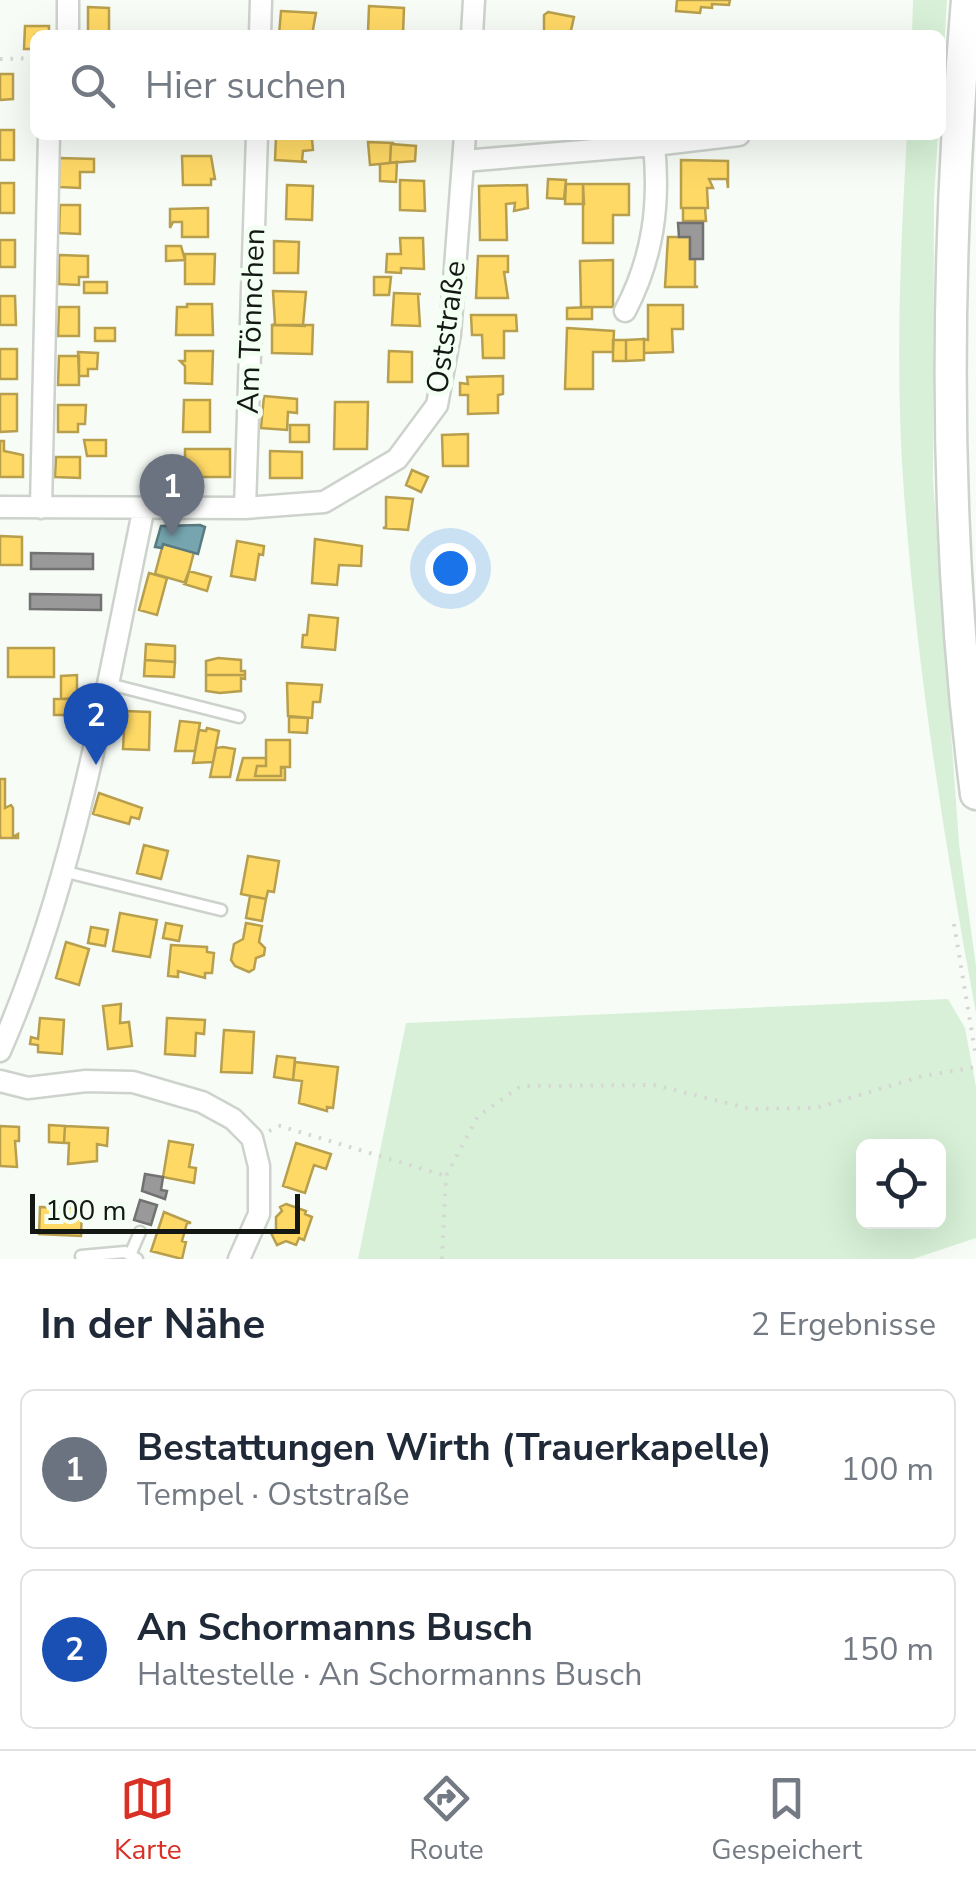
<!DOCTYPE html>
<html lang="de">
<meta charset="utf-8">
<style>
body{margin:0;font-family:"Nunito Sans",sans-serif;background:#f2f2f3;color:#1f2937}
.controls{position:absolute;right:30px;bottom:30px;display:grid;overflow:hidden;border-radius:15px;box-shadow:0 10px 40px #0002}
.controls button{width:90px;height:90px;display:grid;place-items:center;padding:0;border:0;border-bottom:2px solid #e0e1e3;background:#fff;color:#1f2937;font:50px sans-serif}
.scale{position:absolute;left:30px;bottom:25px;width:270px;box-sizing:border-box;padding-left:10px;border:5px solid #141814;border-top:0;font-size:28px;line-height:35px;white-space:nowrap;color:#141814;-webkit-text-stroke:8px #f4fff4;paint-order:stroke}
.you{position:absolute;left:450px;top:568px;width:35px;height:35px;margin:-25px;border:8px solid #fff;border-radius:50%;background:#1a73e8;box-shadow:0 0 0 15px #1a73e833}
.badge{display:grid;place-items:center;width:65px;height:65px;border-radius:50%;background:#d93025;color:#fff;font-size:32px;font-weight:700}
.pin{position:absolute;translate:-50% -82px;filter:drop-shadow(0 2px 5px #0008)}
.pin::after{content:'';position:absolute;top:52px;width:35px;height:30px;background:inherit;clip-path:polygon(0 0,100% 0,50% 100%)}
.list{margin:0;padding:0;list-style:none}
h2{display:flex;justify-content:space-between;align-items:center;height:130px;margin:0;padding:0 40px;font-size:42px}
h2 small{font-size:32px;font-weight:400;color:#747a83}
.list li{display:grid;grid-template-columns:65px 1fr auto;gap:30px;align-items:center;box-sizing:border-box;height:160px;margin:0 20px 20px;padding:0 20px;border:2px solid #e0e1e3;border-radius:15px}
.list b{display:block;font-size:38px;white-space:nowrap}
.list p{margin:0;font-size:32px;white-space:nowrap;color:#747a83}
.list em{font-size:32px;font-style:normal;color:#747a83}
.icon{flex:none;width:55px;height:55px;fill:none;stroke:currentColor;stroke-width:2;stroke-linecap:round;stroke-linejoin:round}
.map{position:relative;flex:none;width:976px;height:1259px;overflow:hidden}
.search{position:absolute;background:#fff;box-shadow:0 10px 40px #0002;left:30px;right:30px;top:30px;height:110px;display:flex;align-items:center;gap:25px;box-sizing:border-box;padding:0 35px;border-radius:15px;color:#747a83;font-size:38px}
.sheet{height:490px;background:#fff}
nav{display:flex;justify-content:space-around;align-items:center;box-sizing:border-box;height:140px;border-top:2px solid #e0e1e3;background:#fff;font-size:28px;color:#747a83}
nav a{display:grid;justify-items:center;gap:5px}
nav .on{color:#d93025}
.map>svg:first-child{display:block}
</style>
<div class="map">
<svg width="976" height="1259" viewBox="0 0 976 1259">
<rect width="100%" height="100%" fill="#f7fcf7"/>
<path fill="#d7f0d7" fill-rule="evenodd" d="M913,0H947L941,94V35H912Z
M907,135H938L934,199L933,479L959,844L976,966V1013C944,841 917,668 904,493C895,374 900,254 907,135Z
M948,999L965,1028L976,1087V1238L913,1259H358L406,1023ZM938,1146V1222H864V1146Z"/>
<path fill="#ffd966" stroke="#b89f4d" stroke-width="2.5" d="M677,0H730L729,5L712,4V8L701,7L700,13L676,11Z
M369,6L404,8L403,34L368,32Z
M88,7L109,8V35H88Z
M281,11L316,13L312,35H279Z
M548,12L574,17L570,35H544V15Z
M25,26H49V35H35V49H24Z
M0,74H13V99L0,100Z
M0,130H14V160H0Z
M276,137L312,139L313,150L303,151L302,161L307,162L275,160Z
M368,142L394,143L391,144L390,163L370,165Z
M391,144L416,146L415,161L390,163Z
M182,156H211L215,179H211V185H183Z
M59,158L94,159V172H80V188L59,187Z
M681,160L728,161V188L727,179H709L713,188H707L708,208H681Z
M397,162L396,182L380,181V164Z
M548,179L566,180L564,199L547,198Z
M400,180L424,181L425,211L400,210Z
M0,183H14V213H0Z
M566,184H583L584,204H565Z
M583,184H629V215H613V243H583Z
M287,185L313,186L312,220L286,219Z
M527,185L528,208L514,211L515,203L506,204L507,240H480L479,186Z
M60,205H80V234L59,233Z
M208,208V237H182V222H173L170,228V209Z
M683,208H705L706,221H683Z
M668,237H690V259H695V286L698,287H665Z
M400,238H423L424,269L401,268V273L386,272L387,254H401Z
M0,240H15V267H0Z
M274,241L299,242L298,273H274Z
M166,246H181L185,260L166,261Z
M185,254H215L214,284H185Z
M59,255L88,256V277H79V285L59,284Z
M478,256H508V272H504L508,298H476Z
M613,260V307H581L580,261Z
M374,277H391L389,295H374Z
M84,282H107V293H84Z
M273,291L306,292L303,325L306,326L272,325L275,324Z
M394,293L421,294H418L420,326L392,325Z
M0,296H15L16,325H0Z
M187,304H212L213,335H176L177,307H187Z
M648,305H683V329H672L673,352L644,353V339L648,340Z
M59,307H79V336H58Z
M592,307V319H567V308Z
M471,315H516L517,331H504V358H483L482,335H472Z
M272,325H313L312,354L272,353Z
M95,328H115V341H95Z
M567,328L614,331L613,352H593V389H565Z
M644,339V360L626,361V340Z
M613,340H626V361H613Z
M0,349H17V379H0Z
M185,351H213L212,384L185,383V366L180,361H185Z
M389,351L412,352V382H388Z
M78,352L98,353L97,369H88V376H79Z
M59,356H79V385H58Z
M503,376V394L498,395V413L468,414V395H460V383L468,384L467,377Z
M0,394H17V431L0,432Z
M264,396L297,399V413L288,412L287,430L261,428Z
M184,400H210V432H183Z
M335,402H368L367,449H334Z
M58,405H86L85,424H78V432H58Z
M290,425H309V442H290Z
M468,434V466H443L442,435Z
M84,440H106V456H87Z
M0,441H4V451L23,455V477H0Z
M185,449H230V477H185Z
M270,451L302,452V478H270Z
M56,457H80V478L55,477Z
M412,470L428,477L421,492L406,485Z
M386,497L413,499L408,530L383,528L386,527Z
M0,536L22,537V565H0Z
M315,539L362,546L361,566L339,565L337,585L312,583Z
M237,541L264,546L263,555L259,554L255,580L231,576Z
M163,544L194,552L186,583L155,574Z
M189,571L211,577L207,591L184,584Z
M149,573L167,578L157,615L139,610Z
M309,615L338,618L335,650L302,647L303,635H307Z
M146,644L175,646V662L145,660Z
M8,648H54V677H8Z
M218,658L241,660V671H245V675H206V661Z
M145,660L175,662L174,677L144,676Z
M77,675V698L61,699V676Z
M206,675H245V679L241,678V691L220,693L206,691Z
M287,683L322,685L320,702H313L312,718L288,716Z
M54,699H70V715H54Z
M125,711L150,712L149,750L123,749Z
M289,717L308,718L307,733L289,732Z
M180,721L200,723L195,751H175Z
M207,728L219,731L213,762L193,763L199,730L206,731Z
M266,740H290V767H281V776H255L257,766H266Z
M223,747L235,749L230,777H210L216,748Z
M243,758H266V766H257L255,776H281V767L285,768V780H237Z
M0,779H5V808L11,805L13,808V837L18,834V838H1L0,835Z
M99,793L142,808L139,819L131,817L129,824L93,814Z
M144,845L168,851L161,879L137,873Z
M248,856L279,861L274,892L268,891L266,899L241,894Z
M250,896L266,899L262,921L246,918Z
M120,913L157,920L150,957L113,951Z
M166,923L182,926L179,941L163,938Z
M246,923L262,926L259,942L265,948L264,955L256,958L254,969L249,972L235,966L231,960L234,944L243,939Z
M91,927L108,930L105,946L88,943Z
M66,942L89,949L79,985L56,978Z
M171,945L207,947V952L214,953L212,973H205V978L178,971V977L168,976Z
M121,1004L120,1023L129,1022L132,1046L108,1049L103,1006Z
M40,1018L64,1020L62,1054L38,1052V1045L30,1044L31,1037L38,1039Z
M167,1018L205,1020L204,1034L196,1033L195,1056L165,1054Z
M224,1030L254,1032L252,1073L221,1072Z
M277,1056L295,1058L293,1080L274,1077Z
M295,1062L338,1067L333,1108L327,1107V1111L299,1103L302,1081L293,1080Z
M49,1125L65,1126L64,1143L49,1142Z
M0,1126L19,1127V1141H15L17,1167L0,1166Z
M65,1126L108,1128L107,1146L97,1144V1161L68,1164L69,1143H64Z
M169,1141L193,1145L189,1167L196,1168L194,1183L163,1177Z
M296,1143L331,1154L326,1169L314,1165L305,1193L283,1186Z
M286,1204L306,1211L305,1214L312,1217L304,1240L299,1238L296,1245L286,1241L277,1245L271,1233L276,1231V1217L282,1211L280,1207Z
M40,1207L82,1208L81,1236L39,1234Z
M164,1212L191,1223H187L182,1241L186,1242L182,1259L151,1251Z"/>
<path fill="#76a5af" stroke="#597b80" stroke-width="2.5" d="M200,525L205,527L198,554L163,544L162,548L155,547L161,526Z"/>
<path fill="#999" stroke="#717271" stroke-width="2.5" d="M678,223H703V259H690V237H679Z
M31,553L93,554V569H31Z
M30,594L101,595V610L30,609Z
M145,1174L163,1177L161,1190L167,1191L165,1199L142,1191Z
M140,1200L157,1205L151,1225L134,1220Z"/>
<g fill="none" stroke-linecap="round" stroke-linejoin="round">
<defs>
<path id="service" d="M109,684L239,717
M62,871L221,910
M130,1255L140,1232
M81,1256L125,1252L137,1259"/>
<path id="minor" d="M68,35V0
M260,35L261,0
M472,35L474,0
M654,145L739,135
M464,161L654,145C660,205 653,258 625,311
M0,507L245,508L324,502L397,459L437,405L450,334L465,135
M41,508L49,135
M245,508L257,135
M0,1051C75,880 106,690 144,507
M0,1081L28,1088L86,1081L133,1082L202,1102L233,1119L252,1138L259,1166V1214L239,1259"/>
<path id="primary" d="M967,0C945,260 943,535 976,794"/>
</defs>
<use href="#service" stroke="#cdd2cd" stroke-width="15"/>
<use href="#minor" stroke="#cdd2cd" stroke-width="25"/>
<use href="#primary" stroke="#cdd2cd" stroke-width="35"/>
<path stroke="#d5d7d5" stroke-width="4" stroke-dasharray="2.5 8" stroke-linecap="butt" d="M0,59L35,58
M954,924L976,1057
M269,1131L280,1126L446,1176
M442,1259L446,1176L478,1116L521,1086L654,1085L751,1109L816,1108L923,1076L976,1067"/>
<use href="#service" stroke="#fefffe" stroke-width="10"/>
<use href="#minor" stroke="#fefffe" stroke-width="20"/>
<use href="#primary" stroke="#fefffe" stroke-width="30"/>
</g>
<g text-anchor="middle" stroke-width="10" stroke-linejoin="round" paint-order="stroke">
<g font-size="30" fill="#141814" stroke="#f4fff4">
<text transform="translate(251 321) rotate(-88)" y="10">Am Tönnchen</text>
<text transform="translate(446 327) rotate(-82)" y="10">Oststraße</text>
</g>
</g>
</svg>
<div class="controls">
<button><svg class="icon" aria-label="locate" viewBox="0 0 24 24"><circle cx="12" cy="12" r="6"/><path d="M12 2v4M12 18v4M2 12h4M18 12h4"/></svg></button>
</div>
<div class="scale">100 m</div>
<div class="you"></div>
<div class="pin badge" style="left:172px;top:536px;background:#6b7280">1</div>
<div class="pin badge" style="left:96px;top:765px;background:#1a4fb4">2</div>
<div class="search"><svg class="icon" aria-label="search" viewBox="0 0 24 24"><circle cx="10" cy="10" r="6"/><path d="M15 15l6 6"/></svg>Hier suchen</div>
</div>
<section class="sheet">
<h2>In der Nähe<small>2 Ergebnisse</small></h2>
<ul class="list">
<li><span class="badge" style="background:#6b7280">1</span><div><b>Bestattungen Wirth (Trauerkapelle)</b><p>Tempel · Oststraße</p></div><em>100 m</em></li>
<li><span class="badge" style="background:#1a4fb4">2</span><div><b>An Schormanns Busch</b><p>Haltestelle · An Schormanns Busch</p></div><em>150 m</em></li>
</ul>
</section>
<nav>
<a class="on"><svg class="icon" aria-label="map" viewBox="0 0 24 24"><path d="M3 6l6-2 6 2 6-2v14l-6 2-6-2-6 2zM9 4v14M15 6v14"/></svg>Karte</a>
<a><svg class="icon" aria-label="directions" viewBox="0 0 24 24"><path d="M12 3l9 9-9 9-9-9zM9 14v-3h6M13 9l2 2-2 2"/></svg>Route</a>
<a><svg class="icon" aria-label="saved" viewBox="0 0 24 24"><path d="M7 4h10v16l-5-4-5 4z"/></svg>Gespeichert</a>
</nav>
